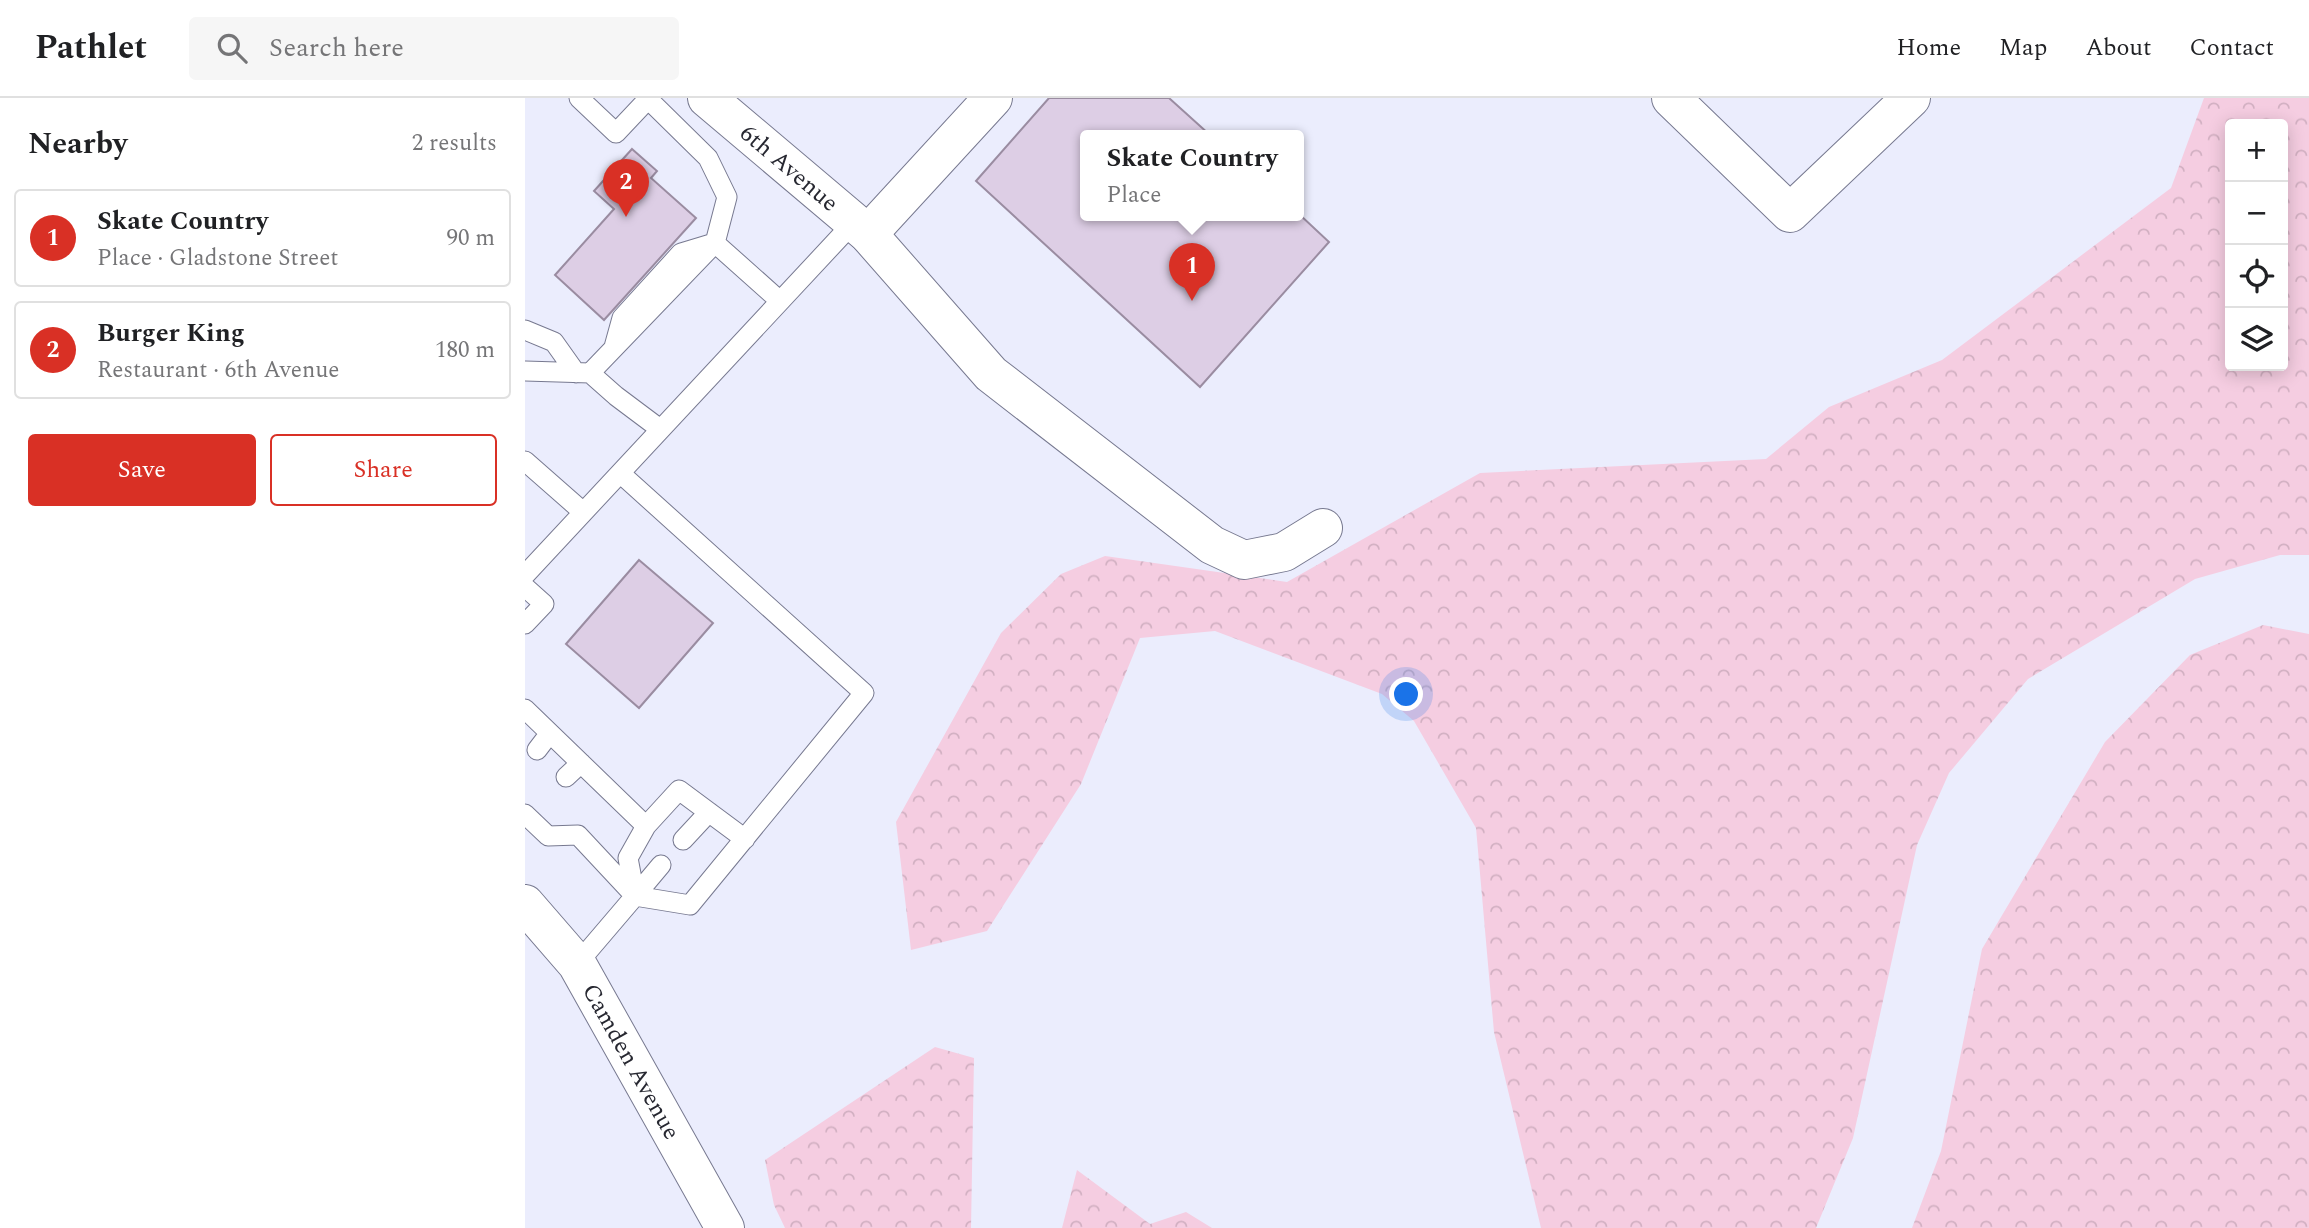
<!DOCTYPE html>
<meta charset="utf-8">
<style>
body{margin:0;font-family:Spectral,serif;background:#f6f6f6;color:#202124}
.controls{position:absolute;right:21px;top:21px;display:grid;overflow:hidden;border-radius:7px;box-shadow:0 4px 18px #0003}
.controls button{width:63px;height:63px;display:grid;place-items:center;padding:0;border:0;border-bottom:2px solid #e0e0e0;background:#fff;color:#202124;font:35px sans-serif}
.you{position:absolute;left:882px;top:597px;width:24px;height:24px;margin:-18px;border:5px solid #fff;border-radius:50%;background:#1a73e8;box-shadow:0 0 0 10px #1a73e833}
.badge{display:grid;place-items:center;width:46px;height:46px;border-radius:50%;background:#d93025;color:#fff;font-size:23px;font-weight:700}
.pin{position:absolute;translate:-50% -58px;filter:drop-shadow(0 2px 4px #0008)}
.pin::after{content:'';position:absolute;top:37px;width:24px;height:21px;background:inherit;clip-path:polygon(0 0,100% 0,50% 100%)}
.popup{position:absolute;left:555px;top:32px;width:224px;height:91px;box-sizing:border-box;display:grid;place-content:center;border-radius:7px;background:#fff;filter:drop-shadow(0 2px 5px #0005);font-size:23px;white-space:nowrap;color:#757577}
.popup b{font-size:26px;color:#202124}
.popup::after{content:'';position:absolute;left:50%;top:100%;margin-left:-14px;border:14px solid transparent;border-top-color:#fff}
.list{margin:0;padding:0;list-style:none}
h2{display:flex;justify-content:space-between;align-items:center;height:91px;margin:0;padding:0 28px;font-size:30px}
h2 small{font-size:23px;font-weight:400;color:#757577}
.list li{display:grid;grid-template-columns:46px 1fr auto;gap:21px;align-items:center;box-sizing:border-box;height:98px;margin:0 14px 14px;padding:0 14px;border:2px solid #e0e0e0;border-radius:7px}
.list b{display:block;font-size:26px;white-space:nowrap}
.list p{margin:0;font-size:23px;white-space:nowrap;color:#757577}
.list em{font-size:23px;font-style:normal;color:#757577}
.actions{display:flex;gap:14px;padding:21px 28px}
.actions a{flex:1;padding:16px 0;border:2px solid #d93025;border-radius:7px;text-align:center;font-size:24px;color:#d93025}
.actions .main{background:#d93025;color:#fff}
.icon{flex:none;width:38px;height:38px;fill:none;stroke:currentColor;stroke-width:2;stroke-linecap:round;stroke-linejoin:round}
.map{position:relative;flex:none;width:1784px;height:1130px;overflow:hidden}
header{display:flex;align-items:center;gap:42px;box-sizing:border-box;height:98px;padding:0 35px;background:#fff;border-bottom:2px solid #e0e0e0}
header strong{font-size:33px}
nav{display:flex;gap:38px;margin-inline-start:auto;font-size:24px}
.search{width:490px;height:63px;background:#f6f6f6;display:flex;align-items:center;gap:18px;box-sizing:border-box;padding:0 24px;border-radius:7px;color:#757577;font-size:26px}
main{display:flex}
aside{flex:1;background:#fff}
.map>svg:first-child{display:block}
</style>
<header>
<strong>Pathlet</strong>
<div class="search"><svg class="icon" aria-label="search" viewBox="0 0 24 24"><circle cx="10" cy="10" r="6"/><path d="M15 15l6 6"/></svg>Search here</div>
<nav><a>Home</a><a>Map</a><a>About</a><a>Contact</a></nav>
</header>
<main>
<aside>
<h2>Nearby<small>2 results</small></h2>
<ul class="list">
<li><span class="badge">1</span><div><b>Skate Country</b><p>Place · Gladstone Street</p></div><em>90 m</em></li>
<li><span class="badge">2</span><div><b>Burger King</b><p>Restaurant · 6th Avenue</p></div><em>180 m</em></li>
</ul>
<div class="actions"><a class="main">Save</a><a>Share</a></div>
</aside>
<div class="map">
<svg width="1784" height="1130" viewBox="0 0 1784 1130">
<defs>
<pattern id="forest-crowns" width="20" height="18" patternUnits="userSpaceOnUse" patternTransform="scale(1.75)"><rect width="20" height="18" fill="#f5cde1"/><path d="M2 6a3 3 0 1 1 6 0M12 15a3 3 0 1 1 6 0" fill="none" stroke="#d2b0c2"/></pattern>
</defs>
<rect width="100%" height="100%" fill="#ebedfd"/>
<path fill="url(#forest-crowns)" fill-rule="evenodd" d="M1679,0H1784V457H1755L1670,481L1503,581L1424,675L1392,747L1328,1040L1291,1130H1016L969,934L951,730L889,623L857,596L690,533L615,540L556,686L462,833L386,852L371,724L476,535L536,476L580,458L762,484L955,375L1241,361L1304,309L1417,262L1646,90ZM1705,26H1758V268H1705Z
M1738,527L1784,536V1130H1387L1416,1053L1457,851L1580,644L1665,557Z
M410,949L449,960L446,1130H260L249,1107L240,1062Z
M552,1072L625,1126L661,1114L687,1130H537Z"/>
<path fill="#ddcee5" stroke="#9a8ca1" stroke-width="2" d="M524,0H644L685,37H560V117L774,116L804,144L675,289L451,83Z
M107,51L132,73L126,80L171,120L79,222L30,177L89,111L69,93Z
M114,462L188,525L114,610L41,546Z"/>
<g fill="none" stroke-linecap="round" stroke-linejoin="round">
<defs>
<path id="lane" d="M54,0L91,35L124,0
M190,145L255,203
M0,232L29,244L51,275
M89,249L97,220L156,155L189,145
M0,273L65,275L91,298L135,331
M65,275L190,145L202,99L183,60L123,1
M0,363L58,414
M0,477L329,124
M0,489L19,506L0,526
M0,611L121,728L154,692L220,741
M12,652L25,635
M41,679L56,665
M0,716L23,738L53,737L110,798
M158,742L184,714
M110,797L103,760L121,728
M110,798L136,767
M52,866L110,798L165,807L339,595L95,375"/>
<g id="street">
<path id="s1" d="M182,0L343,136L466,276L687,447L719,462L759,454L798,430"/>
<path d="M1146,0L1265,115L1386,0"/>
<path d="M343,136L468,0"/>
</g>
<g id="secondary">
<path id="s2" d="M0,806L52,866L200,1130"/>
</g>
</defs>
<use href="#lane" stroke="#777990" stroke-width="21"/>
<use href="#street" stroke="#777990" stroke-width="40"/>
<use href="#secondary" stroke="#777990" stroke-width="40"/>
<use href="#lane" stroke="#fff" stroke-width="19"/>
<use href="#street" stroke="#fff" stroke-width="38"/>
<use href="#secondary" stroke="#fff" stroke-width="38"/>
</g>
<g text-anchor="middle" stroke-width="6" stroke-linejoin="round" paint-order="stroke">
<g font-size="24" fill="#272831" stroke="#fff">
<text dy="8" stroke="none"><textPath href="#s1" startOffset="108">6th Avenue</textPath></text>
<text dy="8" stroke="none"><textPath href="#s2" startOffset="191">Camden Avenue</textPath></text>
</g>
</g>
</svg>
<div class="controls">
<button>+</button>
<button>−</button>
<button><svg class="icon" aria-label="locate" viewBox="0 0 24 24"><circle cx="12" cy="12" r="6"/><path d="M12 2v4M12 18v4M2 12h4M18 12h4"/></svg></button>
<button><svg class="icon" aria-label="layers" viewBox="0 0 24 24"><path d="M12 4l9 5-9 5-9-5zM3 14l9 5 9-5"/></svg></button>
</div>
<div class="you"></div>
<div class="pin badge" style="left:667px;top:203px">1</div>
<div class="popup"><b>Skate Country</b>Place</div>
<div class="pin badge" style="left:101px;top:119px">2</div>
</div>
</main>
